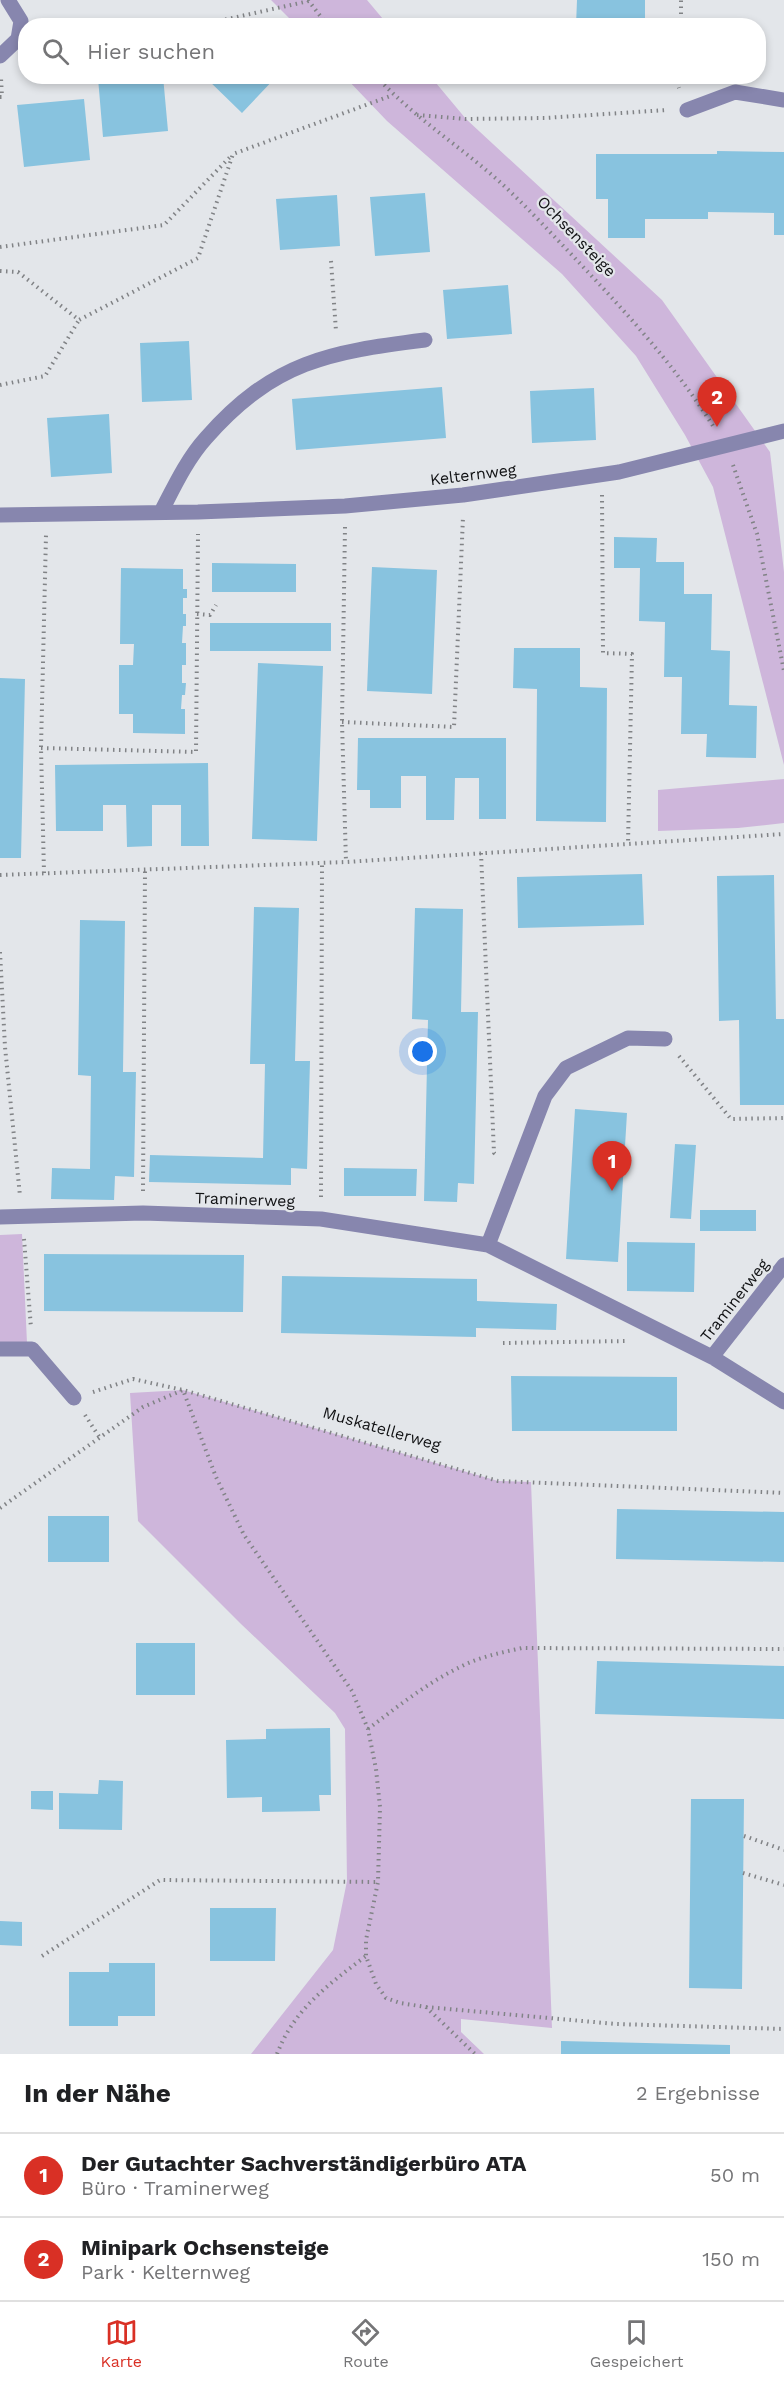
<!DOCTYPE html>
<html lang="de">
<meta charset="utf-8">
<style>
body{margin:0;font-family:"Work Sans",sans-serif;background:#f6f6f6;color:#202124}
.you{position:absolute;left:423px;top:1052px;width:21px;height:21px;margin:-15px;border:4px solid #fff;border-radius:50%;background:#1a73e8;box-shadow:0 0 0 9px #1a73e833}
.badge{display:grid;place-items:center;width:39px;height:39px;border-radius:50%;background:#d93025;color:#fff;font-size:20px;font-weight:700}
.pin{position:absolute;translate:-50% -50px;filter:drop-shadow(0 2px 3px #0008)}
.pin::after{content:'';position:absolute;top:32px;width:21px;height:18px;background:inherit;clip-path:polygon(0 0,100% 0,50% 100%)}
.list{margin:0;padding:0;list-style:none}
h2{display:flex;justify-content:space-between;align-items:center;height:78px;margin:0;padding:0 24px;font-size:26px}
h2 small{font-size:20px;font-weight:400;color:#757577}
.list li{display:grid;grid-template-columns:39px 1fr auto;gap:18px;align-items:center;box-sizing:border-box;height:84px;padding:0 24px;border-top:2px solid #e0e0e0}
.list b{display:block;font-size:22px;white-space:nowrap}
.list p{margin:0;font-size:20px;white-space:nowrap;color:#757577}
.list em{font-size:20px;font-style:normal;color:#757577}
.icon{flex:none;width:33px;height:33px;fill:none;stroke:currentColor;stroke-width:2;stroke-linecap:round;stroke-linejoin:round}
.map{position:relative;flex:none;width:784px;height:2054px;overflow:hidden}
.search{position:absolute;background:#fff;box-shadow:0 3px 9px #0003;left:18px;right:18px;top:18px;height:66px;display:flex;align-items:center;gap:15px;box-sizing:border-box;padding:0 21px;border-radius:24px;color:#757577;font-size:22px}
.sheet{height:246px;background:#fff}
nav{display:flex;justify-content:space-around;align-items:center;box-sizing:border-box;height:84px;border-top:2px solid #e0e0e0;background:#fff;font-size:16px;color:#757577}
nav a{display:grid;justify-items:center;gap:3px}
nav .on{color:#d93025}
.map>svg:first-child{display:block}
</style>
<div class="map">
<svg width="784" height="2054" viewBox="0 0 784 2054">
<rect width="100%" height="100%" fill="#e3e6ea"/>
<path fill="#ceb6db" d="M271,0H367L388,25H296Z
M345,77H431L466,119L662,300L770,452L784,572V765L713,487L685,435L636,356L562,274L387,121Z
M784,779V823L738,828L658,831V790Z
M22,1234L27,1343H0V1235Z
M183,1390L498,1481L531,1482L552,2028L461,2019V2032L484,2054H251L333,1950L347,1881L345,1729L335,1713L241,1624L138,1521L130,1393Z"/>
<path fill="#88c3df" d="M577,0H645V22L665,23V26H576Z
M163,76L168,131L103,137L98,78Z
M204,76H277L242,113Z
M84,99L90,160L24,167L17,105Z
M717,151L784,152V235H774V213L708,212V219H645V238H608V199H596V154H717Z
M425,193L430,252L375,256L370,197Z
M337,195L340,246L280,250L276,199Z
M508,285L512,334L447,339L443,290Z
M189,341L192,400L142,402L140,343Z
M442,387L446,438L296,450L292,399Z
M594,388L596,440L532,443L530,391Z
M109,414L112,473L51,477L47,418Z
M614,537L657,538L656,562H684V594H712L711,650L730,651L729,705L757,706L756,758L706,757L707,734H681L682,677H664L665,622L639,621L640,568H614Z
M212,563L296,564V592H212Z
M372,567L437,570L432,694L367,691Z
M121,568L183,569V589H187V598H183V614H186V626H183L182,643H186V665H182V683H186L185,695H182L181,709H185V734L133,733V714H119V665H133L134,644H120Z
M210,623H331V651H210Z
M514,648H580V687L607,688L606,822L536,821L537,689L513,688Z
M258,663L323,666L317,841L252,839Z
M0,678L25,679L21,858H0Z
M358,738H506V819H479V778H455L454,820H426V776H401V808H370V790H357Z
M208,763L209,846H181V805H152V846L127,847L126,805H103V831H56L55,765Z
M642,874L644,925L518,928L517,877Z
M774,875L776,1019H784V1105H740L739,1020L719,1021L717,876Z
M254,907L299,908L295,1061H310L307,1169L291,1168V1185L149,1182L150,1155L263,1158L265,1064H250Z
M415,908L463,909L461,1012H478L474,1184L458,1183L457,1202L424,1201L428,1020L412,1019Z
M80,920L125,921L123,1072H136L134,1177L115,1176L114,1200L51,1199L52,1168L90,1169L91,1076L78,1075Z
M575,1109L627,1113L618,1262L566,1259Z
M675,1144L696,1145L691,1219L670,1218Z
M344,1168L417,1169L416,1196H344Z
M700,1210H756V1231H700Z
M627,1242L695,1243L694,1292L627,1291Z
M44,1254L244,1255L243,1312L44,1311Z
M282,1276L477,1279V1301L557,1304L556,1330L476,1328V1337L281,1333Z
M511,1376L677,1377V1431H512Z
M617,1509L784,1512V1562L616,1559Z
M48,1516H109V1562H48Z
M136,1643H195V1695H136Z
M597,1661L784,1666V1719L595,1714Z
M330,1728L331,1795H319L320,1811L262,1812V1797L227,1798L226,1740L266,1739V1729Z
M99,1780L123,1781L122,1830L59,1829V1793L98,1794Z
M31,1791H53V1810L31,1809Z
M691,1799H744L742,1989L689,1988Z
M210,1908H276L275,1961H210Z
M0,1921L22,1922V1946L0,1945Z
M109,1963H155V2016H118V2026H69V1972H109Z
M561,2041L730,2045V2054H561Z"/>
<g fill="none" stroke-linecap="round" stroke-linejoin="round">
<path stroke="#818386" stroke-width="4" stroke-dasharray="1.5 4.5" stroke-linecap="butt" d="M308,0L328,26
M196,26L309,1
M681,26V0
M376,76C413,117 460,146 501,183C525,205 548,230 571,254C622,308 674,364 713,426
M675,76L679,88
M0,97H2L1,78
M417,115L466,119L545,118L667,110
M0,247L164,225L232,155
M331,261L336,331
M0,271L18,272L79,320L198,258L233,154L393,95
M0,385L45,376L79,320
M733,465L757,534L784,671
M602,495L603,653L632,654L628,844
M345,527L342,722L346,862
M197,614L210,615L216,605
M342,722L454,727L463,517
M41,748L196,752L198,534
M481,853L494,1153L498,1156
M44,873L41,748L46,535
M0,875L346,862L784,834
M0,952L5,1047L20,1196
M679,1056L731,1119L784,1118
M143,1191L145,870
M321,1197L322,863
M24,1239L31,1328
M503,1343L627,1341
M93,1392L133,1379L183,1390L498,1481L784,1493
M85,1415L100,1438
M0,1508L143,1407L183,1390L216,1477L244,1535L352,1691L368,1729L376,1769L380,1807L378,1882L366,1940V1956L376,1984L386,1998L400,2003L426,2007L475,2054
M368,1729C397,1707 427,1683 460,1667C479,1657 500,1653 522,1648L784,1649
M744,1836L784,1850
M743,1873L784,1885
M42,1956L160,1880L378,1882
M426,2007L616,2024L784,2029
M277,2054C294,2009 329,1984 366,1956"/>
<path stroke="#8786ae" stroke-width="15" d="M8,0L21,21L18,39
M0,56L18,39L26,38
M687,110L735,92L784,100
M161,512C174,487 187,459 206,438C274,361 329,352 425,340
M0,515L198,512L345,506L463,495L619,472L784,431
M0,1217L143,1213L321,1219L488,1245L712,1357L784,1402
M488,1245L545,1096L566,1068L628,1038L665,1039
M0,1349H32L74,1398
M712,1357L784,1265"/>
</g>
<g text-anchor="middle" stroke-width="4.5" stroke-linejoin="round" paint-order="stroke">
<g font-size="16" fill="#111214" stroke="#e3e6ea">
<text transform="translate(577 236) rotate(46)" y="6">Ochsensteige</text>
<text transform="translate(473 474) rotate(-7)" y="6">Kelternweg</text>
<text transform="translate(245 1199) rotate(2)" y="6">Traminerweg</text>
<text transform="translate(734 1300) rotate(-52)" y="6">Traminerweg</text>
<text transform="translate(382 1428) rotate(16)" y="6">Muskatellerweg</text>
</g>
</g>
</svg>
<div class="you"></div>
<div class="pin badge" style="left:612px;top:1191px">1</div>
<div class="pin badge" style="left:717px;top:427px">2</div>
<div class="search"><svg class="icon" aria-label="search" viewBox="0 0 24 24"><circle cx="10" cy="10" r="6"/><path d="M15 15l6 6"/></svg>Hier suchen</div>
</div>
<section class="sheet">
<h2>In der Nähe<small>2 Ergebnisse</small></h2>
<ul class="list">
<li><span class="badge">1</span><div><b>Der Gutachter Sachverständigerbüro ATA</b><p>Büro · Traminerweg</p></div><em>50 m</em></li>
<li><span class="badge">2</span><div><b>Minipark Ochsensteige</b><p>Park · Kelternweg</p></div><em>150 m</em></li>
</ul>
</section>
<nav>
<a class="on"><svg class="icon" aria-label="map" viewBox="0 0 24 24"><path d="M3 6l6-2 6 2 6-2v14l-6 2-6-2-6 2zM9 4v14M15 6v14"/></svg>Karte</a>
<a><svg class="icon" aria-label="directions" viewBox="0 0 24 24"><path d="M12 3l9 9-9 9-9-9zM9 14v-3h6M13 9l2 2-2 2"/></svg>Route</a>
<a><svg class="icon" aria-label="saved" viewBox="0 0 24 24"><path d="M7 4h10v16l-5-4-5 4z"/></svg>Gespeichert</a>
</nav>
